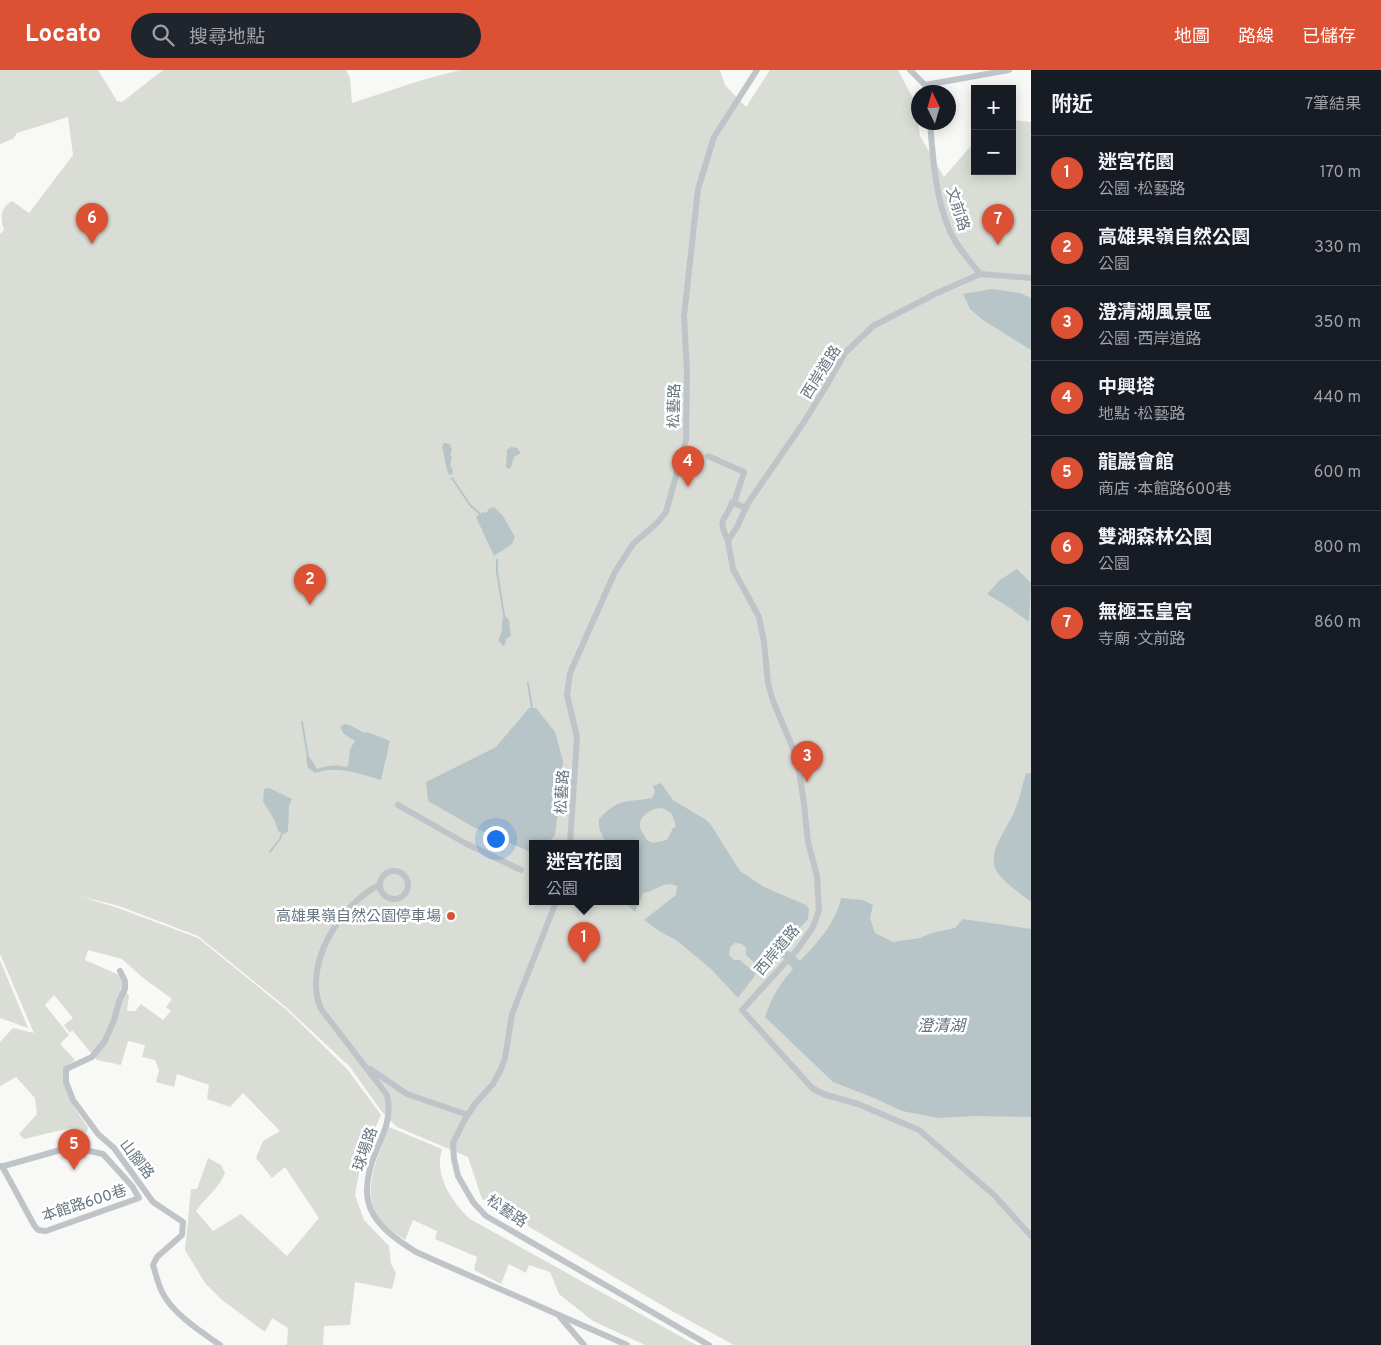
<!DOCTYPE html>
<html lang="zh-TW">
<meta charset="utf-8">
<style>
body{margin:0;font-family:Overpass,"Noto Sans TC",sans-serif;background:#20242c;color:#f1f3f6}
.controls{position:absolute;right:15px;top:15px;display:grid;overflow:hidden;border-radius:0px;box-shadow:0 2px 12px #0003}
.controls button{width:45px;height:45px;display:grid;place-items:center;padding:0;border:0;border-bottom:1px solid #363941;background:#171b24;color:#f1f3f6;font:25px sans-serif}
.compass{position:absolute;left:911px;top:15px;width:45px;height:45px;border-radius:50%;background:#171b24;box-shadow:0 2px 12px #0003;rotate:355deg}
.you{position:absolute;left:495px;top:768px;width:18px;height:18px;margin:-12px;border:4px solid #fff;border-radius:50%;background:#1a73e8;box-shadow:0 0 0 8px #1a73e833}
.badge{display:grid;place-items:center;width:32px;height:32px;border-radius:50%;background:#dc5133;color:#fff;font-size:16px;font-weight:700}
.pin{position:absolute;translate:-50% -41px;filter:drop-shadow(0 1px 2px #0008)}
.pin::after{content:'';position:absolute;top:26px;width:18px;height:15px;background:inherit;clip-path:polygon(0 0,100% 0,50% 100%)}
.popup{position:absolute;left:529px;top:770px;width:110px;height:65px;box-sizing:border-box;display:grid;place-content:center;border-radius:0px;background:#171b24;filter:drop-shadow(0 1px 4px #0005);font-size:16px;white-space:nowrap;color:#9ea1a6}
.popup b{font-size:19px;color:#f1f3f6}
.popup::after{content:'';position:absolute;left:50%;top:100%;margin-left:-10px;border:10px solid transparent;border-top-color:#171b24}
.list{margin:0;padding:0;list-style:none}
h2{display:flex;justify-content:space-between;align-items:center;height:65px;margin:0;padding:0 20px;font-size:21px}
h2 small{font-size:16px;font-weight:400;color:#9ea1a6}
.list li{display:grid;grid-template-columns:32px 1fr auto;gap:15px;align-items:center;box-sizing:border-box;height:75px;padding:0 20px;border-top:1px solid #363941}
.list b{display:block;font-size:19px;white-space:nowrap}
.list p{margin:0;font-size:16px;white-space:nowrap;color:#9ea1a6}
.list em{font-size:16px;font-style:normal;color:#9ea1a6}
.icon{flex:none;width:28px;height:28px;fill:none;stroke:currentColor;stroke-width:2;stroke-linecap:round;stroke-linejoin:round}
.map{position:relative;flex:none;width:1031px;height:1275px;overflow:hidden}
header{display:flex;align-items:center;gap:30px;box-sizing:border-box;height:70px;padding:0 25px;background:#dc5133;color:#fff}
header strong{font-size:24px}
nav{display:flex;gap:28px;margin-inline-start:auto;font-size:18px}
.search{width:350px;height:45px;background:#20242c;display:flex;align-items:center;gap:12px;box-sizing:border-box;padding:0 18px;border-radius:28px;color:#9ea1a6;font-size:19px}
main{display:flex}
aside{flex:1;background:#171b24}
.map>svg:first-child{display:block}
</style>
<header>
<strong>Locato</strong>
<div class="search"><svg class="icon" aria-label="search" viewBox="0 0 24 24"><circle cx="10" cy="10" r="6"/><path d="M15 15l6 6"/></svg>搜尋地點</div>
<nav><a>地圖</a><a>路線</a><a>已儲存</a></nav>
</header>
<main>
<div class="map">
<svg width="1031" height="1275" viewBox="0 0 1031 1275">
<rect width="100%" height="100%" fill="#f8f8f6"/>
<path fill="#d9ddd5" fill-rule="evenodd" d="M0,0H98L117,31L122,32L163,0H346L350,8L352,33L422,10L460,0H720L725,15L746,37L770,0H898L916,34L920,66L944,107L975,71V101H1012V50L1031,52V1275H734L670,1240L482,1129L468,1087L397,1057L382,1042L350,997L287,938L198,866L119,836L79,826L118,838L198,868L288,941L348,1000L381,1045L362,1088L355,1125L364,1150L389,1176L391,1194L396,1203L392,1219L355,1212L350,1255L324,1256L323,1275H287L288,1258L272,1248L265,1262L222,1230L205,1213L185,1180L191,1119H197L208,1088L221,1095L225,1103C220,1117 205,1128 196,1141L213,1161L241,1144L287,1186L319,1148L285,1097L272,1108L256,1088L263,1071L280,1061L243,1023L230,1037L207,1029L209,1015L177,1004L174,1017L156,1012L159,1000L155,990L142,987L145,975L128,971L121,995L97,990L72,960L70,963L64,955L73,948L54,925L45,935L69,965L60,974L75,990L63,999C63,1024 75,1038 88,1058L87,1062L81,1063L70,1058L24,1069L19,1064L37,1044L35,1028L16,1007L0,1016V972L13,958L34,963L0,884V164L4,160C0,148 0,138 12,131L29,143L73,85L68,47L17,63L13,69L0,74ZM533,774H635V832H533ZM88,880L122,889L142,907L172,929L166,937L171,941L163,950L141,934L135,941H127L129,926L125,920L110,967L124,916L119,905L85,890Z
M0,890L28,958L0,948Z
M389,1057L442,1079C441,1084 439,1090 440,1095C441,1116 456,1136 470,1149L696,1275H645L593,1251L559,1224L550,1202L529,1195L526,1203L509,1194L501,1214L474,1200L477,1187L435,1169L437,1161L413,1150L405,1170C397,1164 386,1158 380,1150C359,1121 379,1086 389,1057Z"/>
<path fill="#b8c5c8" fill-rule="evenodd" d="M992,219L1020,223L1031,228V280L983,250L970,239L963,224Z
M444,373L450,374L452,380L450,386L452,387L450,395L453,400L452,404L449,405C445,396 445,386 442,377Z
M511,377L517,378L521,383L514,387L511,397L509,399L506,397L507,380Z
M494,437L503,446L515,467L512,474L494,486L476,447L483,442L486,443L489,439Z
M1017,499L1031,513L1029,552L1010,538L987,524L1000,510Z
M504,545L509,550L511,566L506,569L505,575L503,576L498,570C504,562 500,552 504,545Z
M529,638H536L555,662L563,691L561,720L555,765L547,774H533V783L475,758L428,731L426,712L496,677Z
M344,654L349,655L365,663L367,662L390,671L381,710C359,704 338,695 315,703L308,698L306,687L309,686L317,699C326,696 336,694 345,697L348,696L350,679L355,671L344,664L340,657Z
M1026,703H1031V832C1022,825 998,808 995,798C989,778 1008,758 1015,740C1020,728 1022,715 1026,703Z
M661,713L673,730L706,750L711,755L740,801L764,817L806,835L809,839L808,849L783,876L800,891C817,873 836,853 841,828L863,830L873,835L870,848L875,863L893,872L920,868L932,863L955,858L963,849L1031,859V1047L975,1046L939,1048L902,1041L874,1028L833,1012L765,947C771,928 780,913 793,899L778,882L761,899L746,885V878L742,874L735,873L730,877L729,885L734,890H740L756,904L738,928L711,899L676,870L659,861L644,850L676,825L677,816C663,810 656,822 643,823L635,842L625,832H635V774H606L599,758V749C620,727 625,733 652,728L655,722L653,716ZM659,738L665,739L672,744L676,757L673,758L667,770L653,773C646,771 646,768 642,762C635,750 647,740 659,738Z
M269,718L292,729L289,735L288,761L285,764L278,761L275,751L263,731L264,719Z"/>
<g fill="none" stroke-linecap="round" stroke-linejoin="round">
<path stroke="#b8c5c8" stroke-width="2" d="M452,408L470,435L480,444
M497,490V502L504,545
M528,613L532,638
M302,652L308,687
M270,782L280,769L282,763"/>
<path stroke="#bfc4c8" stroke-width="6" d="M910,0L925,15
M925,15L1009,0
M925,15L926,22
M930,52C933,88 935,126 949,159C956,176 969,190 980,204
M1031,208L980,204L935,224L873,256L845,283L825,318L804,352L748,433L738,455L728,471L733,499L759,547L764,572L768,613L773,631L797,688L804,734L808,772L817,806L819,840L813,857L797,880L742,940L812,1018L823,1024L858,1034L919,1060L994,1125L1031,1166
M708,386L744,402L734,433
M728,471C716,445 726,453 732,432L745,438
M398,735L465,773L521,800
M570,774L577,667L567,625L570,603L615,502L633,474L658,452L666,442L686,370L687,302L684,246L698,119L714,67L757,0
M380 815a14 14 0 1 1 28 0a14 14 0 1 1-28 0Z
M379,815C340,835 302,895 321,939L387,1025C392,1045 385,1061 377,1079C354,1132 371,1154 416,1182L627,1275
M556,832L512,944L505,988L501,999L493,1014L475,1034L465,1049L453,1073L454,1089L458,1106L473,1132L486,1146L709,1275
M120,901L125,911V919L120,929L114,950L105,971L92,987L66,999V1012L73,1030L98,1064L114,1078L153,1132L183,1152L182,1165L157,1187L153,1195C156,1204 158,1214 162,1222C173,1244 200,1261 220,1275
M370,999L407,1024L468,1045
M0,1097L71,1077L103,1084L132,1116L139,1128L46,1161L38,1160L34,1155L2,1096
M560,1247L584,1275"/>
</g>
<circle fill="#dc5133" stroke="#fff" stroke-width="2" cx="451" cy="846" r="5"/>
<g text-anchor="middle" stroke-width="5" stroke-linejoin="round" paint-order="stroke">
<g font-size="15" fill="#657580" stroke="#fff">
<text transform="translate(958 139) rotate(72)" y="5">文前路</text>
<text transform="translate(821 302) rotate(-58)" y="5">西岸道路</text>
<text transform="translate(674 336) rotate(-89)" y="5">松藝路</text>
<text transform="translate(562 722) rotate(-87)" y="5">松藝路</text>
<text transform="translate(777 880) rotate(-50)" y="5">西岸道路</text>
<text transform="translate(365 1079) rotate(-71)" y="5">球場路</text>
<text transform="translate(137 1089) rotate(52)" y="5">山腳路</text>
<text transform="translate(84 1133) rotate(-18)" y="5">本館路600巷</text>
<text transform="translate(507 1141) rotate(34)" y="5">松藝路</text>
</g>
<g font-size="15" fill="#657580" stroke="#fff" text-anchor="end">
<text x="441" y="851">高雄果嶺自然公園停車場</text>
</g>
<g font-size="16" font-style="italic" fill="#60747a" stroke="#fff">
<text x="941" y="961">澄清湖</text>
</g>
</g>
</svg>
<div class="controls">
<button>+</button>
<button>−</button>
</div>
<svg class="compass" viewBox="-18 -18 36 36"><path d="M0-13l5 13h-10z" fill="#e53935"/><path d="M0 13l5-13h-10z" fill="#9ea1a6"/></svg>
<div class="you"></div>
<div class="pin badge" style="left:584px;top:893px">1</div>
<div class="popup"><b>迷宮花園</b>公園</div>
<div class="pin badge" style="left:310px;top:535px">2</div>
<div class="pin badge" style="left:807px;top:712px">3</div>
<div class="pin badge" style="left:688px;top:417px">4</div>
<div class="pin badge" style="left:74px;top:1100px">5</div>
<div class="pin badge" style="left:92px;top:174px">6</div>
<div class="pin badge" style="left:998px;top:175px">7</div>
</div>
<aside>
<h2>附近<small>7筆結果</small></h2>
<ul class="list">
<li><span class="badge">1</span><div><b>迷宮花園</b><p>公園 · 松藝路</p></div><em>170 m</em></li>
<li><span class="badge">2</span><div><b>高雄果嶺自然公園</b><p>公園</p></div><em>330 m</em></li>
<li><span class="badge">3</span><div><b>澄清湖風景區</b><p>公園 · 西岸道路</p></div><em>350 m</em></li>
<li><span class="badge">4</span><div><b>中興塔</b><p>地點 · 松藝路</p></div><em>440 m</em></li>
<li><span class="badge">5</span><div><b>龍巖會館</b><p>商店 · 本館路600巷</p></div><em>600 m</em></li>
<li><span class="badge">6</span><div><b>雙湖森林公園</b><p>公園</p></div><em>800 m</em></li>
<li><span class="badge">7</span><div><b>無極玉皇宮</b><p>寺廟 · 文前路</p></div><em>860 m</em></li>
</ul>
</aside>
</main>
